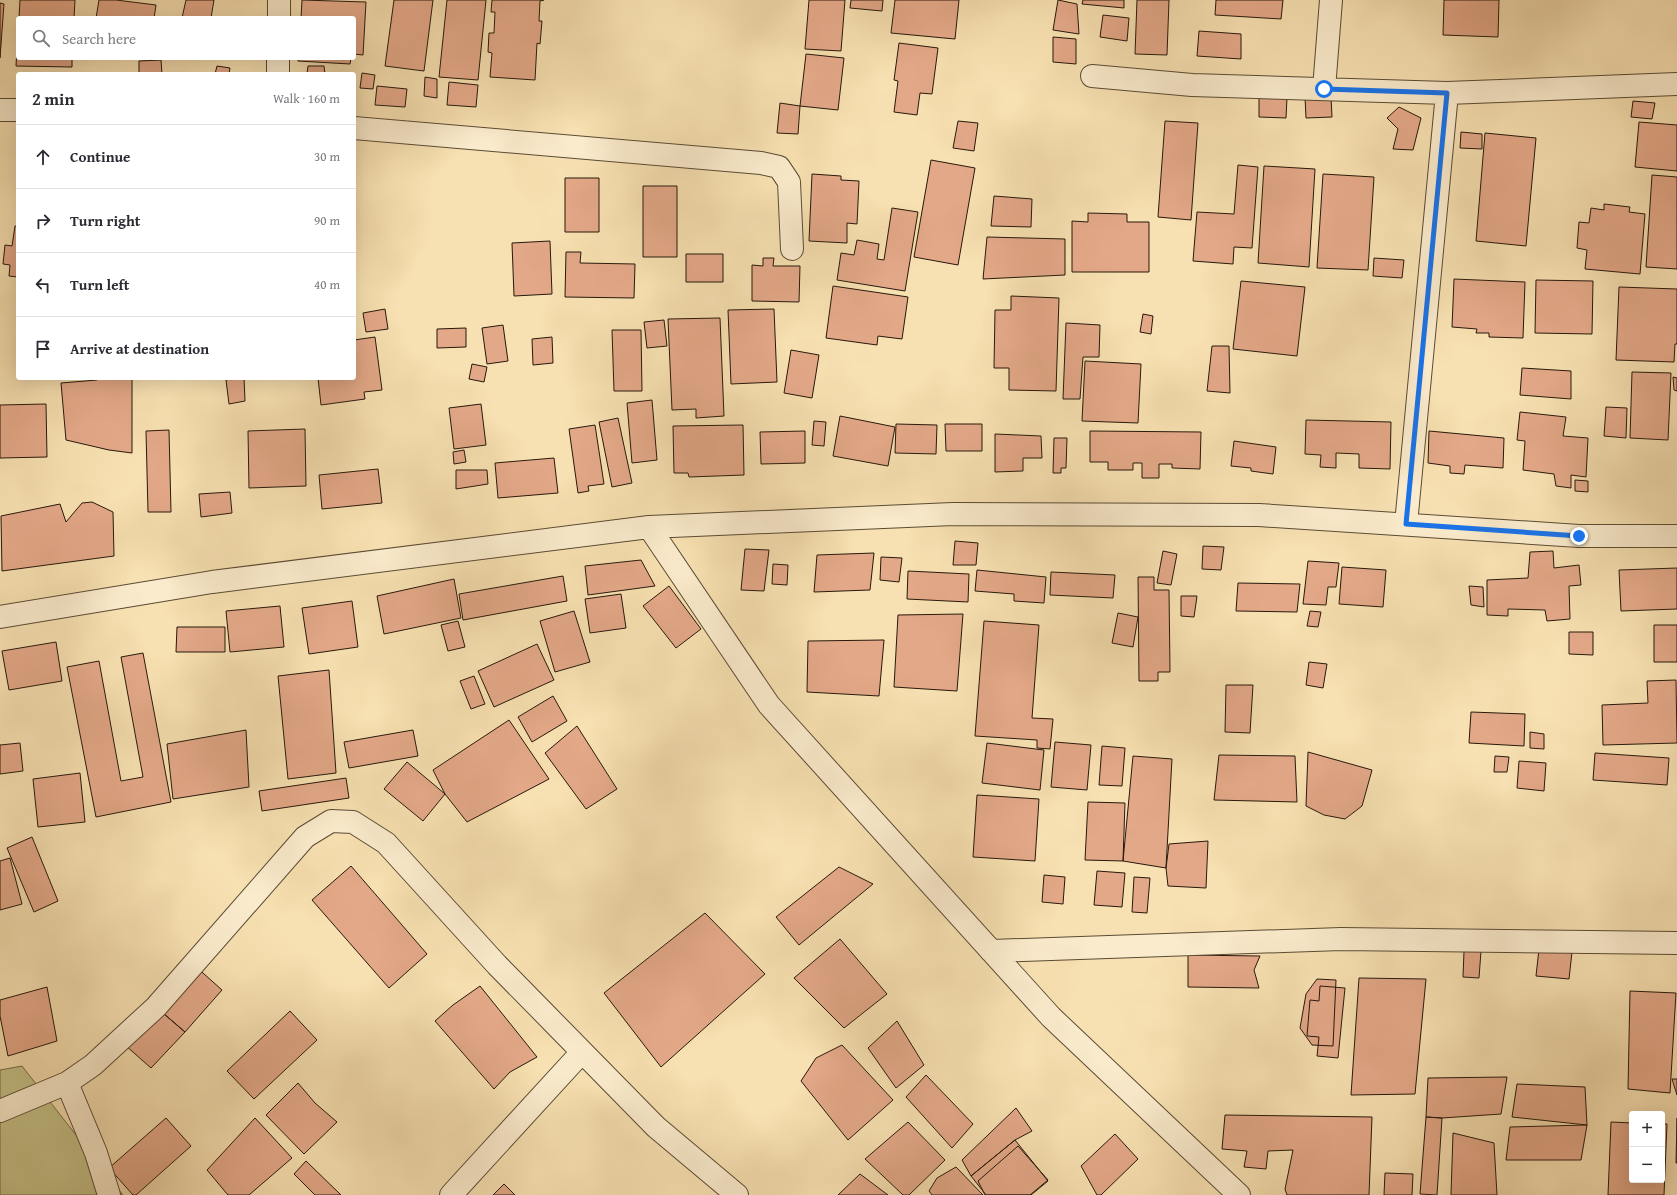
<!DOCTYPE html>
<meta charset="utf-8">
<style>
body{margin:0;font-family:"Gentium Book Plus",serif;background:#f2f2f3;color:#2b2b33}
.controls{position:absolute;right:12px;bottom:12px;display:grid;overflow:hidden;border-radius:4px;box-shadow:0 4px 16px #0002}
.controls button{width:36px;height:36px;display:grid;place-items:center;padding:0;border:0;border-bottom:1px solid #e1e1e2;background:#fff;color:#2b2b33;font:20px sans-serif}
.stop{position:absolute;width:12px;height:12px;margin:-9px;border:3px solid #1a73e8;border-radius:50%;background:#fff}
.stop.end{background:#1a73e8;border-color:#fff;box-shadow:0 1px 4px #0008}
.list{margin:0;padding:0;list-style:none}
h2{display:flex;justify-content:space-between;align-items:center;height:52px;margin:0;padding:0 16px;font-size:17px}
h2 small{font-size:13px;font-weight:400;color:#7c7c81}
.list li{display:grid;grid-template-columns:26px 1fr auto;gap:12px;align-items:center;box-sizing:border-box;height:64px;padding:0 16px;border-top:1px solid #e1e1e2}
.list b{display:block;font-size:15px;white-space:nowrap}
.list em{font-size:13px;font-style:normal;color:#7c7c81}
.icon{flex:none;width:22px;height:22px;fill:none;stroke:currentColor;stroke-width:2;stroke-linecap:round;stroke-linejoin:round}
.map{position:relative;flex:none;width:1677px;height:1195px;overflow:hidden}
.search{position:absolute;background:#fff;box-shadow:0 4px 16px #0002;left:16px;top:16px;width:340px;height:44px;display:flex;align-items:center;gap:10px;box-sizing:border-box;padding:0 14px;border-radius:4px;color:#7c7c81;font-size:15px}
.panel{position:absolute;background:#fff;box-shadow:0 4px 16px #0002;left:16px;top:72px;width:340px;height:308px;border-radius:4px}
.map>svg:first-child{display:block}
</style>
<div class="map">
<svg width="1677" height="1195" viewBox="0 0 1677 1195">
<rect width="100%" height="100%" fill="#f7e0b1"/>
<filter id="stains"><feTurbulence type="fractalNoise" baseFrequency=".005" numOctaves="4"/><feColorMatrix values="0 0 0 0 .2 0 0 0 0 .09 0 0 0 0 .02 0 0 0 .5 -.17"/></filter>
<radialGradient id="worn" r=".72"><stop offset=".6" stop-color="#630" stop-opacity="0"/><stop offset="1" stop-color="#630" stop-opacity=".3"/></radialGradient>
<path fill="#c4c086" stroke="#766c48" d="M22,1066L123,1195H0V1070Z"/>
<path fill="#e3a888" stroke="#27190b" d="M20,0H75L74,18H19Z
M99,0H116L156,5L154,18H96Z
M186,0H214L211,18H182Z
M302,0L366,2L363,55L354,54V18H301Z
M394,0H433L424,71L385,66Z
M447,0H486L478,80L439,77Z
M492,0H544L540,1L539,21H542L540,44L537,43L535,80L490,77L492,53L488,52L489,33H494L495,12H491Z
M809,0H845L841,51L805,49Z
M851,0H883L882,11L850,8Z
M895,0H959L955,39L891,33Z
M1058,0L1077,4L1079,34L1053,30Z
M1083,0H1124V8L1082,4Z
M1137,0H1169L1167,55L1135,54Z
M1216,0H1283L1281,19L1215,15Z
M1444,0H1499L1498,37L1443,35Z
M0,3L4,4L0,58Z
M1103,15L1129,18L1127,41L1100,37Z
M1199,31L1241,34V59L1197,56Z
M18,32V58H72V67L16,66Z
M1053,37L1076,39V64L1053,62Z
M899,43L938,48L932,94L920,93L917,115L894,112L898,81L894,80Z
M806,54L844,58L838,110L800,106Z
M298,58H351L350,64L298,61Z
M161,60L162,74H139V61Z
M217,66L230,68L229,74H215Z
M308,66H324L325,74H307Z
M362,73L375,75L373,89L360,88Z
M425,77L437,79V98L424,96Z
M449,82L478,85L476,107L447,105Z
M377,86L407,89L405,107L375,105Z
M1259,97L1287,98L1286,118L1259,117Z
M1305,97H1331L1332,117L1306,118Z
M1633,101L1655,103L1652,119L1631,117Z
M780,103L800,106L798,134L777,133Z
M1399,107L1421,118L1413,150L1393,149L1398,129L1387,118Z
M958,121L978,123L974,151L953,148Z
M1165,121L1198,123L1191,220L1158,217Z
M1639,122L1677,125V171L1635,167Z
M1461,132L1482,134V149L1460,148Z
M1485,133L1536,138L1526,246L1476,241Z
M931,160L975,168L958,265L914,257Z
M1238,165L1258,167L1252,248L1234,247L1233,264L1193,261L1197,212L1234,214Z
M1264,166L1315,169L1309,267L1258,263Z
M812,174L841,176V180L859,181L857,224L847,223V243L809,241Z
M1323,174L1374,177L1368,270L1317,268Z
M1652,175L1677,177V269L1646,267Z
M565,178H599V232H565Z
M643,186H677V257H643Z
M994,196L1032,199L1031,227L991,226Z
M1604,204L1630,207L1629,212L1645,214L1640,274L1585,269L1587,250L1577,248L1579,222L1589,223L1591,208L1604,210Z
M892,208L918,212L905,291L837,280L841,253L854,255L857,240L879,244L877,259L884,260Z
M1088,213L1127,214V222H1149V272H1072V221L1088,222Z
M15,226H18V277L9,276L10,265L3,264L5,245L12,246Z
M987,237L1065,239V275L983,279Z
M550,241L552,294L514,296L512,243Z
M566,252H581L580,263L635,264L634,298L565,297Z
M686,254H723V282H686Z
M763,258H774L773,266H800L799,302L752,301V265L763,266Z
M1374,258L1404,260L1402,278L1373,276Z
M1454,279L1525,282L1523,338L1489,337V333H1476L1477,329L1452,327Z
M1536,280L1593,281L1592,334L1535,333Z
M1241,281L1305,287L1297,356L1233,349Z
M833,286L908,297L902,339L878,336L877,345L826,338Z
M1619,287L1677,289V344H1675L1674,362L1616,360Z
M1011,296L1059,298L1056,391L1009,390V368H994L995,310H1011Z
M385,309L388,329L366,332L363,313Z
M774,309L777,382L731,384L728,310Z
M1143,314L1153,316L1151,334L1140,332Z
M720,318L724,416L696,418V409L672,410L668,319Z
M664,320L667,346L647,348L644,322Z
M1066,323L1100,325L1099,357H1083L1080,399H1063Z
M503,325L508,361L487,364L482,328Z
M466,328V347L437,348V329Z
M612,330H641L642,391H614Z
M375,337L382,390L364,392L365,399L321,405L318,378H354V340Z
M552,337L553,363L533,365L532,339Z
M1212,346H1229L1230,393L1207,391Z
M791,350L819,355L812,398L784,393Z
M1085,361L1141,364L1138,423L1082,421Z
M472,364L487,367L484,382L469,379Z
M1522,368L1571,371V399L1520,395Z
M1632,372L1671,373L1668,440L1630,438Z
M1673,377L1677,378V391L1674,390Z
M98,378H132V453L109,450L66,440L61,383L97,380Z
M235,378H244L245,401L229,404L226,380Z
M652,400L657,460L632,463L627,403Z
M46,404L47,457L0,458V405Z
M481,404L486,445L454,449L449,408Z
M1606,407L1627,408L1626,438L1604,436Z
M1520,412L1566,417L1563,436L1588,438L1586,477L1571,475V488L1556,486L1554,474L1523,470L1525,441L1517,440Z
M840,416L895,427L888,466L833,456Z
M618,418L632,483L612,487L599,422Z
M1306,420L1391,422L1390,469L1359,468V454L1336,453V468L1320,467L1321,455L1305,454Z
M814,421L826,422L824,446L812,445Z
M896,424L937,425L936,454L895,453Z
M945,424H982V451H946Z
M595,425L604,484L588,486L589,491L578,493L569,429Z
M743,425L744,475L689,477L688,473H674L673,426Z
M305,429L306,486L249,488L248,431Z
M169,430L171,512H148L146,431Z
M805,431V463L761,464L760,432Z
M1090,431L1201,432L1200,469L1172,468V464H1159V478H1142V463H1133V470H1108V462H1090Z
M1429,431L1504,438L1503,468L1465,465L1464,474L1450,473V466L1428,463Z
M995,434L1041,436L1042,458H1023V471L995,472Z
M1054,438H1067L1066,468H1061V473H1053Z
M1234,441L1276,447L1273,474L1251,471V468L1231,466Z
M464,450L466,462L454,464L453,452Z
M554,458L558,493L498,498L495,463Z
M378,469L382,503L322,509L319,475Z
M456,470H487L488,484L456,489Z
M1575,480L1588,481V492L1575,491Z
M230,492L232,513L201,517L199,494Z
M92,502L113,512L114,556L2,571L1,516L60,504L66,522L82,503Z
M955,541L978,543L976,565H953Z
M1203,546L1224,547L1221,570L1202,569Z
M745,549L769,550L764,591L741,590Z
M1163,551L1177,554L1171,585L1157,583Z
M1553,551L1554,568L1579,565L1581,585L1569,586L1570,619L1547,621L1545,610L1508,609V616L1487,615V580L1528,578L1530,552Z
M874,553L870,590L814,592L817,555Z
M881,557L902,558L899,582L880,580Z
M641,560L655,586L588,595L585,566Z
M1308,561L1339,563L1336,587H1328L1326,605L1303,604Z
M773,564L788,565L787,585L772,584Z
M1342,567L1386,570L1383,607L1339,604Z
M1677,568V609L1621,611L1619,570Z
M977,570L1046,577L1044,603L1014,601V594L975,591Z
M908,571L969,574L968,602L907,599Z
M1051,572L1115,575L1113,598L1050,595Z
M563,576L567,601L463,620L459,594Z
M1138,577H1154V590H1169L1170,672H1158V681H1139Z
M454,579L461,618L384,634L377,596Z
M1238,583L1300,584L1297,612L1236,611Z
M669,586L701,629L676,648L643,606Z
M1469,586L1483,587L1484,607L1471,605Z
M621,594L626,628L590,633L585,599Z
M1181,596H1197L1194,617L1181,616Z
M352,601L358,647L309,654L302,608Z
M280,606L284,647L230,652L226,611Z
M574,611L590,662L555,672L540,621Z
M1310,611L1321,612L1318,627L1307,626Z
M1118,613L1138,617L1133,647L1112,643Z
M963,614L957,691L894,687L898,615Z
M458,621L465,647L448,651L441,625Z
M984,621L1039,625L1032,718L1053,719L1050,749L1037,748V740L975,736Z
M1654,625H1677V662H1654Z
M177,627H225V652H176Z
M1569,632H1593V655L1569,654Z
M884,640L879,696L807,692L808,641Z
M56,642L62,681L9,690L2,651Z
M537,644L554,680L494,707L478,671Z
M143,653L171,802L96,817L67,667L99,661L121,781L143,777L121,657Z
M1309,662L1327,664L1323,688L1306,685Z
M329,670L336,773L288,779L278,676Z
M474,676L485,704L471,709L460,681Z
M1676,680L1677,743L1603,745L1602,705L1648,703L1647,681Z
M1226,685H1253L1250,733L1225,732Z
M553,696L567,721L532,742L518,717Z
M1471,712L1525,714L1524,746L1469,743Z
M509,720L549,779L467,822L445,794L433,770Z
M577,726L617,789L586,809L545,753Z
M246,730L249,787L173,799L167,744Z
M413,730L418,756L349,768L344,742Z
M1530,732L1544,734V749L1530,748Z
M1055,742L1091,745L1087,790L1051,787Z
M20,743L23,771L0,774V745Z
M987,743L1044,750L1040,790L982,783Z
M1102,746L1125,748L1122,786L1099,785Z
M1308,752L1372,770L1362,806L1345,819L1324,815L1306,806Z
M1595,753L1669,758L1667,785L1593,780Z
M1219,755L1295,756L1297,802L1214,800Z
M1133,756L1172,759L1166,868L1123,861Z
M1495,756L1509,757L1507,772H1494Z
M1519,761L1546,763L1544,791L1517,788Z
M407,762L445,794L423,821L384,789Z
M80,773L85,822L38,827L33,779Z
M346,778L349,798L262,811L259,791Z
M977,795L1039,799L1035,861L973,857Z
M1088,802L1125,803L1123,861L1085,860Z
M32,837L58,901L34,912L7,848Z
M1208,841L1206,888L1168,886L1166,868L1169,844Z
M10,858L22,904L0,910V861Z
M351,866L427,954L389,988L312,900Z
M839,867L873,884L799,945L776,917Z
M1097,871L1125,873L1122,907L1094,905Z
M1044,875L1065,877L1063,904L1042,902Z
M1134,877L1150,878L1147,913L1132,912Z
M705,913L765,974L661,1067L604,993Z
M840,939L887,994L844,1028L794,978Z
M1539,949L1572,952L1569,979L1536,976Z
M1464,951H1481L1479,978L1463,977Z
M1188,955L1260,956L1254,970L1259,988L1188,987Z
M194,965L222,990L185,1032L156,1007Z
M1359,978L1426,979L1415,1094L1351,1095Z
M1317,979L1336,980L1333,1046L1312,1045L1300,1028L1306,994Z
M480,986L537,1057L510,1072L494,1089L435,1021L453,1005Z
M1320,986L1345,988L1338,1058L1317,1056L1319,1037L1307,1036L1310,1000L1319,1001Z
M47,987L57,1041L8,1056L0,1016V1000Z
M1630,991L1676,993L1670,1093L1628,1089Z
M156,1007L185,1032L151,1068L125,1045Z
M290,1011L317,1040L254,1099L227,1071Z
M897,1021L924,1065L896,1088L868,1048Z
M842,1045L893,1100L848,1140L801,1081L816,1058Z
M926,1075L973,1124L952,1148L906,1097Z
M1507,1077L1501,1114L1442,1118L1426,1117L1428,1078Z
M1672,1079H1677V1095Z
M298,1083L315,1103L337,1122L304,1154L266,1115Z
M1517,1084L1585,1087L1587,1125L1512,1117Z
M1016,1108L1032,1131L1015,1140L971,1176L962,1160Z
M1225,1115L1372,1117L1369,1195H1287L1285,1189L1293,1150L1268,1151L1266,1169L1244,1167L1247,1151L1222,1149Z
M1426,1117L1442,1118L1437,1195L1420,1194Z
M166,1118L191,1146L136,1195H133L109,1168Z
M255,1118L292,1158L249,1195H228L207,1170Z
M1677,1118V1163H1676Z
M908,1122L945,1160L909,1195H903L865,1159Z
M1611,1122L1632,1123V1180H1662V1124H1667L1664,1195H1608Z
M1587,1125L1581,1160H1506L1510,1127Z
M1453,1133L1494,1143L1497,1195H1451Z
M1115,1134L1138,1159L1101,1195H1097L1081,1166Z
M1015,1140L1048,1181L1031,1195H986L971,1176Z
M1018,1146L1048,1180L1030,1195H985L978,1181Z
M306,1161L341,1195H315L294,1174Z
M956,1167L983,1195H932L929,1191L937,1178Z
M1385,1173L1413,1174L1412,1195H1384Z
M860,1174L888,1195H838Z
M504,1184L515,1195H493Z"/>
<g fill="none" stroke-linecap="round" stroke-linejoin="round">
<defs>
<path id="minor" d="M279,18V0
M278,74V58
M1092,76L1192,85L1447,93L1677,84
M1324,89L1331,0
M0,110H18
M354,128L761,163L779,167L789,182L792,249
M1406,524L1447,93
M649,527L769,705L1051,1017L1239,1195
M0,617L212,582L649,527L953,514L1259,515L1579,536H1677
M991,951L1341,939L1677,943
M67,1083L96,1153L109,1195
M0,1111L67,1083L93,1065L156,1007L305,837L331,821L353,822L386,843L497,965L656,1127L737,1195
M451,1195L582,1052"/>
</defs>
<use href="#minor" stroke="#5b4b34" stroke-width="24"/>
<use href="#minor" stroke="#faebcc" stroke-width="22"/>
</g>
<g fill="none" stroke-linecap="round" stroke-linejoin="round">
<path stroke="#1a73e8" stroke-width="5" d="M1324,89L1447,93L1406,524L1579,536"/>
</g>
<rect width="100%" height="100%" filter="url(#stains)"/>
<rect width="100%" height="100%" fill="url(#worn)"/>
</svg>
<div class="controls">
<button>+</button>
<button>−</button>
</div>
<div class="stop" style="left:1324px;top:89px"></div>
<div class="stop end" style="left:1579px;top:536px"></div>
<div class="search"><svg class="icon" aria-label="search" viewBox="0 0 24 24"><circle cx="10" cy="10" r="6"/><path d="M15 15l6 6"/></svg>Search here</div>
<section class="panel">
<h2>2 min<small>Walk · 160 m</small></h2>
<ul class="list">
<li><svg class="icon" aria-label="ahead" viewBox="0 0 24 24"><path d="M12 20V5M6 11l6-6 6 6"/></svg><div><b>Continue</b></div><em>30 m</em></li>
<li><svg class="icon" aria-label="right" viewBox="0 0 24 24"><path d="M7 20v-9h11M14 6l5 5-5 5"/></svg><div><b>Turn right</b></div><em>90 m</em></li>
<li><svg class="icon" aria-label="left" viewBox="0 0 24 24"><path d="M17 20v-9H6M10 6l-5 5 5 5"/></svg><div><b>Turn left</b></div><em>40 m</em></li>
<li><svg class="icon" aria-label="arrive" viewBox="0 0 24 24"><path d="M6 21V4h12l-3 4 3 4H6"/></svg><div><b>Arrive at destination</b></div></li>
</ul>
</section>
</div>
